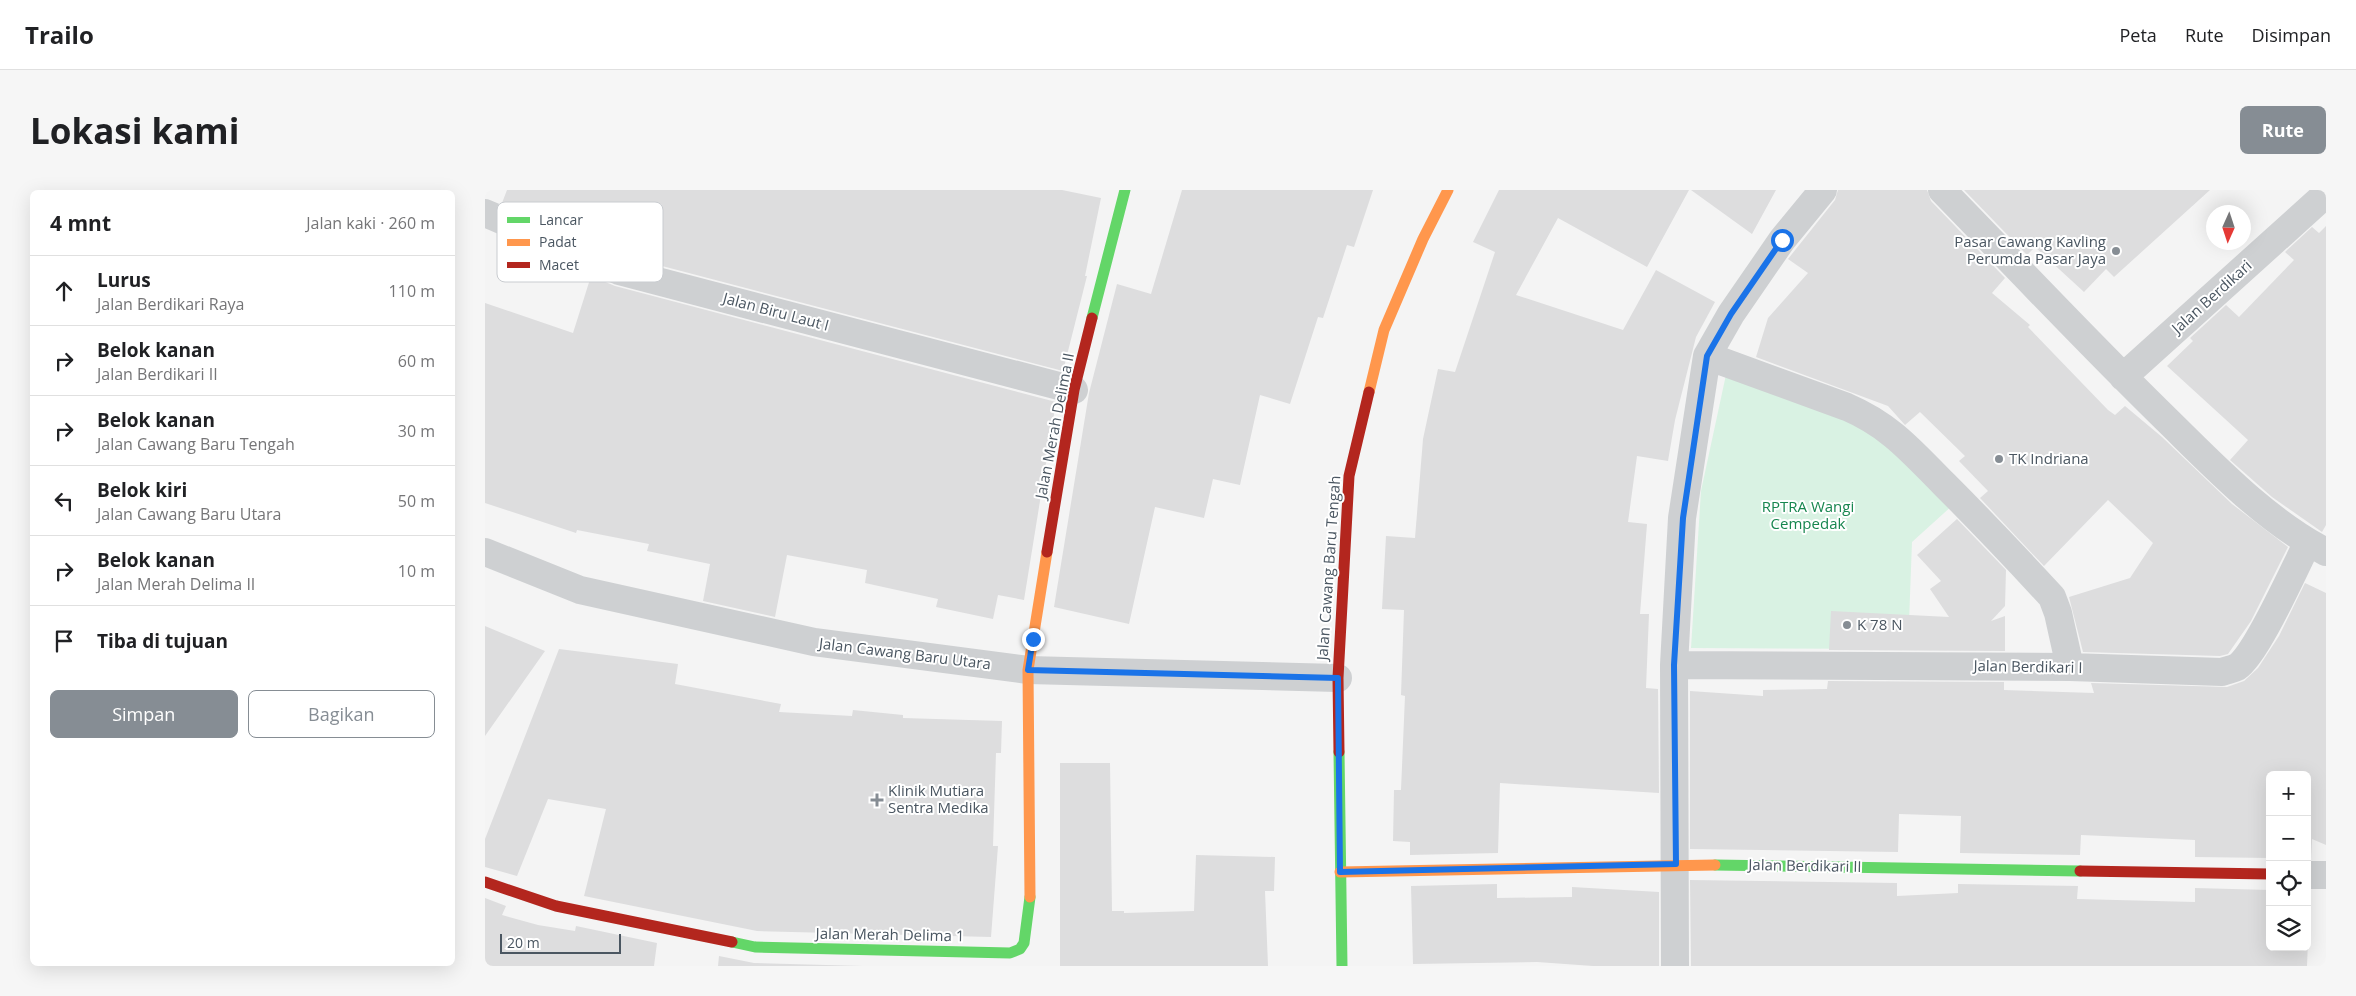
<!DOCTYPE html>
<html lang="id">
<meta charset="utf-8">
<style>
body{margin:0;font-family:"Open Sans",sans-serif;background:#f6f6f6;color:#202124}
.controls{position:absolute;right:15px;bottom:15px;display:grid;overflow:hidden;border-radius:8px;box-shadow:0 5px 20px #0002}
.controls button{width:45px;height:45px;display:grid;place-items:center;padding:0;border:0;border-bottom:1px solid #e0e0e0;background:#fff;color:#202124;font:25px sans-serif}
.compass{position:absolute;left:1721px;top:15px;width:45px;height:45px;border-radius:50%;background:#fff;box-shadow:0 5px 20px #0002;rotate:183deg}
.scale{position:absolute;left:15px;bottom:12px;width:121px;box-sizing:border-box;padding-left:5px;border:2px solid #4a5661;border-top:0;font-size:14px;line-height:18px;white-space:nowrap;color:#4a5661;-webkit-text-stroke:4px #fff;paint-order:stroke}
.stop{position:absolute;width:15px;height:15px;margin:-11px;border:4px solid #1a73e8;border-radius:50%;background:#fff}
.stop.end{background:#1a73e8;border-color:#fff;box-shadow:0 1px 5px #0008}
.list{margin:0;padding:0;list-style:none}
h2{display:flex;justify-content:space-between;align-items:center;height:65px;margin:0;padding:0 20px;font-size:21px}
h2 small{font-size:16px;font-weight:400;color:#757577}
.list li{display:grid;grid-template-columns:32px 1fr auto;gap:15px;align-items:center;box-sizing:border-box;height:70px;padding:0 20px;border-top:1px solid #e0e0e0}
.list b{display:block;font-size:19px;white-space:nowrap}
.list p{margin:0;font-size:16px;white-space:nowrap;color:#757577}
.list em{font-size:16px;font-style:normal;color:#757577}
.actions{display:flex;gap:10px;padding:15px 20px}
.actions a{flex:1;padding:11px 0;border:1px solid #868d94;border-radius:8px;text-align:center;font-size:18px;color:#868d94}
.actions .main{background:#868d94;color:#fff}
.icon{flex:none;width:28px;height:28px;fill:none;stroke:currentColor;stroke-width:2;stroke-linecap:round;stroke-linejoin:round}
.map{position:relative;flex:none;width:1841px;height:776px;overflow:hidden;border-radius:8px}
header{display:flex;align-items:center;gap:30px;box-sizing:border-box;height:70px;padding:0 25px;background:#fff;border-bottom:1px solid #e0e0e0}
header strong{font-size:24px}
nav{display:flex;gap:28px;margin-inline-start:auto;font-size:18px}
.intro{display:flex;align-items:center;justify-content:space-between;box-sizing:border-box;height:120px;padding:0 30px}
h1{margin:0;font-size:35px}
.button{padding:12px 22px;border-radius:8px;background:#868d94;color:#fff;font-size:18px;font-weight:700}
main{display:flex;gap:30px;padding:0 30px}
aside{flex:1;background:#fff;border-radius:8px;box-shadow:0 5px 20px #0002}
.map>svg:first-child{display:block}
</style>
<header>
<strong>Trailo</strong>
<nav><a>Peta</a><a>Rute</a><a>Disimpan</a></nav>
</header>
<div class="intro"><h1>Lokasi kami</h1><a class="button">Rute</a></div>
<main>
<aside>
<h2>4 mnt<small>Jalan kaki · 260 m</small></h2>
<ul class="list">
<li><svg class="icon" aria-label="ahead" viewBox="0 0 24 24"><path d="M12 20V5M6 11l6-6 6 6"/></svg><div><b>Lurus</b><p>Jalan Berdikari Raya</p></div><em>110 m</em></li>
<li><svg class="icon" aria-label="right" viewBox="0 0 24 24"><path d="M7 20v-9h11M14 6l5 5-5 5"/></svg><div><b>Belok kanan</b><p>Jalan Berdikari II</p></div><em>60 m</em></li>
<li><svg class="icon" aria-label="right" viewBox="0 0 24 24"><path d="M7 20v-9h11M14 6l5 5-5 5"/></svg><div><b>Belok kanan</b><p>Jalan Cawang Baru Tengah</p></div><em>30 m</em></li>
<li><svg class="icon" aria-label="left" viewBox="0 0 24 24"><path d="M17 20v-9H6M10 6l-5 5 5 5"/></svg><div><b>Belok kiri</b><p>Jalan Cawang Baru Utara</p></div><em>50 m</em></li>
<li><svg class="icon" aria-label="right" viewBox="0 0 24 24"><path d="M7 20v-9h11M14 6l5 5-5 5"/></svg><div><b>Belok kanan</b><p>Jalan Merah Delima II</p></div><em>10 m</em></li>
<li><svg class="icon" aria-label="arrive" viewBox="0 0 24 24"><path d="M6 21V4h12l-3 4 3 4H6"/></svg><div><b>Tiba di tujuan</b></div></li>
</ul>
<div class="actions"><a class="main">Simpan</a><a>Bagikan</a></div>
</aside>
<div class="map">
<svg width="1841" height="776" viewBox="0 0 1841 776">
<rect width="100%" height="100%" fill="#f4f4f4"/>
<path fill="#d9f2e3" d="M1242,180L1384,232L1469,314L1427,352L1423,459L1206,458L1216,301Z"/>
<path fill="#ddddde" d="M22,0H577L616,8L600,86H602L578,181L139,66L17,13Z
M697,0H888L869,57L862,55L838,128L833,127L805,214L775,205L755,295L728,289L719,328L670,317L644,434L569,417L604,203L632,94L666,104Z
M1014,0H1204L1162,77L1073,28L1031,105L1138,140L1171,80L1230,112L1211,147L1190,230L1183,271L1152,266L1143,332L1162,334L1155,424H1164L1161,498L1173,499L1174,603L1015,593L1013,663L925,665V652L908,651L909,600H916L920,506L916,505L919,420L897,419L901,346L930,348L938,249L953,179L970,182L1010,62L988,52Z
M1206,0H1291L1267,44Z
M1353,0H1442L1446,11L1520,88L1507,103L1545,135L1543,137L1623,220L1630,225L1640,216L1677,247L1747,314L1803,357L1766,431L1743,464L1735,466L1598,462L1584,407L1645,388L1668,353L1623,310L1559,376L1495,308L1503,301L1474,271L1480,266L1435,222L1420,235L1403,216L1271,167L1283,128L1323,83L1303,69L1350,10Z
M1479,0H1725L1629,87L1621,79L1599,102L1550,57L1542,65Z
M1841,36V335L1837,342L1787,307L1745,270L1763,250L1682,176L1708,151L1705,148L1741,115L1754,127L1809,70L1800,62L1827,37L1834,43Z
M106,86L130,96L571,212L539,410L513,405L508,429L451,417L453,409L380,393L382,380L302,365L290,427L218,411L225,374L162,361L164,354L92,340L91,343L0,313V113L88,143Z
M1472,329L1521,380L1520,416L1506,431L1520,426V461L1344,460L1346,421L1464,427L1445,399L1456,391L1432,365Z
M1820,393L1841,403V655L1827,649L1826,669H1822V585H1785V668L1710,667V650L1596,645L1595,665L1475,663L1476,626L1414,624L1413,662L1205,659V501L1278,506V500L1342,499L1343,491L1519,492V500L1609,503L1606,493L1742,497L1759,491L1773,478L1794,446Z
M0,436L60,461L0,546Z
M74,459L193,474L190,494L296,514L294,522L367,526L368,520L418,525V528L517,531L516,563H511L508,656H513L506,747L272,741L99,706L121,619L63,609L32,686L0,677V649Z
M575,573H625L627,721H639V723L709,721L711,665L790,667L789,701H780L783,776H575Z
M1205,690L1412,693V706L1473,703V694L1593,696L1592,709L1710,712V698L1785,700V757H1822V701H1825L1822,776H1206Z
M1012,694V708L1087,707V697L1174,702V776H1108L1052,772L928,774L926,696Z
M0,708L21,716L17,725L53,735L90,741L91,736L172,753L169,776H0Z
M234,766L269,773L378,776H233Z"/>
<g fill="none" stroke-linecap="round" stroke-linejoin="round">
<path stroke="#ced0d2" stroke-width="28" d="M1457,0C1532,77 1605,155 1682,230C1731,278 1780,330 1841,362
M0,23L134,81L589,200
M1222,166L1362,217C1406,236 1427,262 1459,294C1496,331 1532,369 1567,407L1573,423L1585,477
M1638,187L1841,4
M0,362L95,400L329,452L543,480L853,488
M1189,475L1585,477L1737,482C1742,480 1748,479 1752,477C1772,464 1810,377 1823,352
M1822,685H1841
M1190,776L1189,475L1197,328L1222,166L1246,124L1297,50L1338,0"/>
<path stroke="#63d668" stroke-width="11" d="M607,128L640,0
M854,562L857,776
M1230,675L1595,681
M247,752L270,757L525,763L535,759L539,753L545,707"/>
<path stroke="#ff974d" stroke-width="11" d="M884,202L899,140L938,49L963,0
M855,682L1230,675
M545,707L543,480L562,362"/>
<path stroke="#b3261e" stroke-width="11" d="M562,362L589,200L607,128
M854,562L853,488L864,286L884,202
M1595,681L1785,684
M0,692L71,716L247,752"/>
</g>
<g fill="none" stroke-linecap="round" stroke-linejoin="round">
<path stroke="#1a73e8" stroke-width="6" d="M548,449L543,480L853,488L855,682L1191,674L1189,475L1198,328L1222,166L1246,124L1297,50"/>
</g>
<g fill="#868d94" stroke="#fff" stroke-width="2">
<circle cx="1631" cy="61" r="5"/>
<circle cx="1514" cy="269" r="5"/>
<circle cx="1362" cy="435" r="5"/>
<path d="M389.5 602.5h5v5h5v5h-5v5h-5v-5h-5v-5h5z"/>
</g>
<g text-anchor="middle" stroke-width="4" stroke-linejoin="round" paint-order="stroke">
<g font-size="15" fill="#4a5661" stroke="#fff" text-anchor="start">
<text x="1621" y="57" text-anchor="end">Pasar Cawang Kavling<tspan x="1621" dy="17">Perumda Pasar Jaya</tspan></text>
<text x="1524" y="274">TK Indriana</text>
<text x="1372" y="440">K 78 N</text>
<text x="403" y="606">Klinik Mutiara<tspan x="403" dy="17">Sentra Medika</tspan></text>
</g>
<g font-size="15" fill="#4a5661" stroke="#fff">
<text transform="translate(1727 107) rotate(-42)" y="5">Jalan Berdikari</text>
<text transform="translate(291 122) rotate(15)" y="5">Jalan Biru Laut I</text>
<text transform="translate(570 236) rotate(-79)" y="5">Jalan Merah Delima II</text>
<text transform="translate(844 378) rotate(-86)" y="5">Jalan Cawang Baru Tengah</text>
<text transform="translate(420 464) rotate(7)" y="5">Jalan Cawang Baru Utara</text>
<text transform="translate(1543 477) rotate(1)" y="5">Jalan Berdikari I</text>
<text transform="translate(1320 676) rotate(1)" y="5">Jalan Berdikari II</text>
<text transform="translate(405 745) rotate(1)" y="5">Jalan Merah Delima 1</text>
</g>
<g font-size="15" fill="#17864f" stroke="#fff">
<text x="1323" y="322">RPTRA Wangi<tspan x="1323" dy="17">Cempedak</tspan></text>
</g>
</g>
<rect x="12" y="12" width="166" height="80" rx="8" fill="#fff" stroke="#c9ccd0" stroke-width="1"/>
<rect x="22" y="27" width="23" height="6" fill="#63d668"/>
<rect x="22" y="49" width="23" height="7" fill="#ff974d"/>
<rect x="22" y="72" width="23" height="6" fill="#b3261e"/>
<g font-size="14" fill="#4a5661">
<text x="54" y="35">Lancar</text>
<text x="54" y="57">Padat</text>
<text x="54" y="80">Macet</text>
</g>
</svg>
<div class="controls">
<button>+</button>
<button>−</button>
<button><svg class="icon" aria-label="locate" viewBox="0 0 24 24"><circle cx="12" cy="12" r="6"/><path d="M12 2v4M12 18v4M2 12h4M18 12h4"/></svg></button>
<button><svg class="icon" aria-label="layers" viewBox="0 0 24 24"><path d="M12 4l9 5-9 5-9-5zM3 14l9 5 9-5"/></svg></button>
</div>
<svg class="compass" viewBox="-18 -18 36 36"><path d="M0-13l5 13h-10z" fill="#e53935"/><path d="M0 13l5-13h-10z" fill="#757577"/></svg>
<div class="scale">20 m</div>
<div class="stop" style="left:1297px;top:50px"></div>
<div class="stop end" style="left:548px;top:449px"></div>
</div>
</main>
